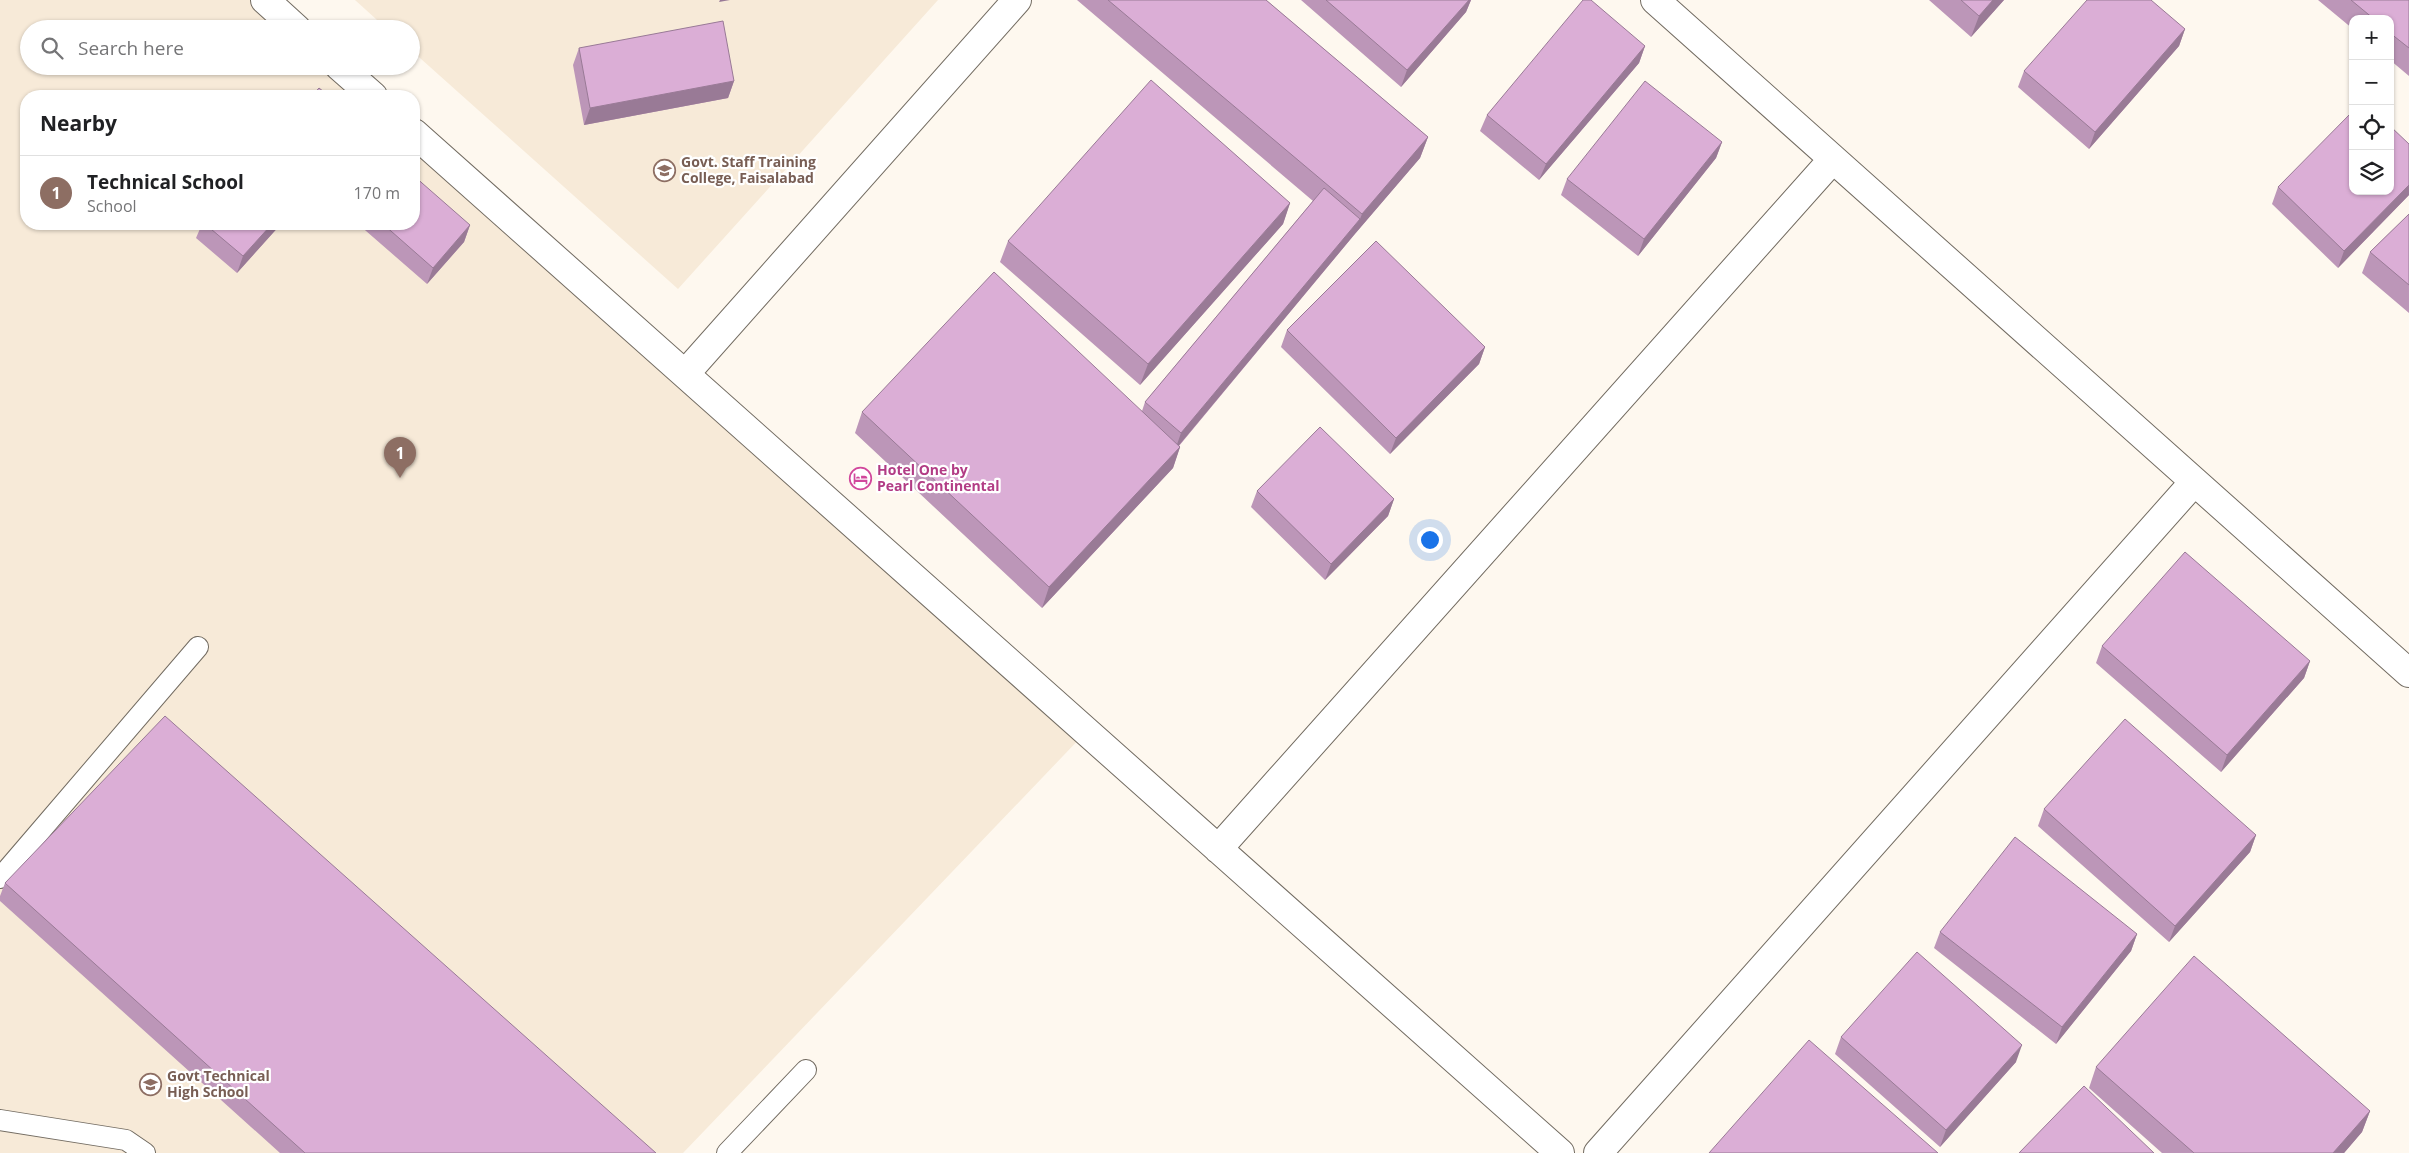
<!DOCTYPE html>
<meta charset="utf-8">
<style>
body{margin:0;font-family:"Open Sans",sans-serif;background:#f2f2f2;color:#202124}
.controls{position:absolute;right:15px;top:15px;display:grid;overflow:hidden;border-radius:10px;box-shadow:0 1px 4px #0004}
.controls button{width:45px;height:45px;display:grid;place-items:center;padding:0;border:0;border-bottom:1px solid #e0e0e0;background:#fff;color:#202124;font:25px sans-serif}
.you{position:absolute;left:1429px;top:539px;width:18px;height:18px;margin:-12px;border:4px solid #fff;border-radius:50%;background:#1a73e8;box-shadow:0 0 0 8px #1a73e833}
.badge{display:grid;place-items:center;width:32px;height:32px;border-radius:50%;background:#ea580c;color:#fff;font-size:16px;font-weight:700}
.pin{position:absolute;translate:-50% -41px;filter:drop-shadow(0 1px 2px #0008)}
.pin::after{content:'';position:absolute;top:26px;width:18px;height:15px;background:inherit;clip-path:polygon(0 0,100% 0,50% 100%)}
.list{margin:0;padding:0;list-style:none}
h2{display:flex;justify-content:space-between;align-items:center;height:65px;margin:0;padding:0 20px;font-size:21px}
h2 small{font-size:16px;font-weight:400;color:#757577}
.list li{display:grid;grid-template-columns:32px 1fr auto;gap:15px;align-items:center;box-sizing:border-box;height:75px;padding:0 20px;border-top:1px solid #e0e0e0}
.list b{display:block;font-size:19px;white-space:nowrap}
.list p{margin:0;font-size:16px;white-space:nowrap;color:#757577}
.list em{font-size:16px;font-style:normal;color:#757577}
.icon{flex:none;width:28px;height:28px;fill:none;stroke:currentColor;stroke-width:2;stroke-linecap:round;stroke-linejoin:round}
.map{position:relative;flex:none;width:2409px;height:1153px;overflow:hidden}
.search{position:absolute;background:#fff;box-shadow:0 1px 4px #0004;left:20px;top:20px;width:400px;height:55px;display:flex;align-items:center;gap:12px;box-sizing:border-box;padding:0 18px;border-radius:28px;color:#757577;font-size:19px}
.panel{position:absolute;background:#fff;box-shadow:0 1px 4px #0004;left:20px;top:90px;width:400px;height:140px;border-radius:20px}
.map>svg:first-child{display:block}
</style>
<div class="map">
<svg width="2409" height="1153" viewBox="0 0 2409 1153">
<rect width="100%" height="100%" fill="#fef8ef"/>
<path fill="#f7ead8" d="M0,0H265L297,29H29V66H339L373,96H26V224H414V133L1086,732L683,1153H0Z
M355,0H938L678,289L411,50V29H387Z"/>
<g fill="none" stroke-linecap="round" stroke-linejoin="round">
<defs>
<path id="lane" d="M0,878L198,647
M0,1120L126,1140L145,1153
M727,1153L806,1070"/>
<path id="street" d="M265,0L297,29
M1655,0L2409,673
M339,66L373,96
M414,133L1560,1153
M685,374L1017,0
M1218,849L1833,159
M1598,1153L2194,482"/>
</defs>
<use href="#lane" stroke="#726b61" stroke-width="22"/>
<use href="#street" stroke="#726b61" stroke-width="30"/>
<use href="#lane" stroke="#fff" stroke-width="20"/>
<use href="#street" stroke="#fff" stroke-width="28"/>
</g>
<path fill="#bc96b8" d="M1077,0H1266L1428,137L1420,158L1354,235L1179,446L1180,447L1173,468L1042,608L855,433L862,412L1142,411L1145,402L1313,201Z
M1301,0H1471L1466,12L1401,87Z
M1929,0H2004L1971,37Z
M2318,0H2409V76L2390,60V19H2353V29Z
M2185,29L2179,46L2089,149L2018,87L2024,71Z
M1645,46L1639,63L1539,180L1480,131L1487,115Z
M579,48L734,81L728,98L584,125L573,65Z
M1722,142L1716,158L1638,256L1561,195L1567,179Z
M2409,144V195L2338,268L2272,204L2278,187Z
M1290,203L1283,224L1140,385L1000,262L1008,241Z
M2409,214V313L2362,273L2370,252Z
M202,224H281L237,273L196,238Z
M358,224H414L470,225L464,242L427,284Z
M1287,330L1485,347L1479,364L1390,454L1281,347Z
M1257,491L1394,499L1388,516L1325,580L1251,507Z
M2102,646L2310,661L2304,678L2221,772L2096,663Z
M2044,809L2256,835L2250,852L2169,942L2038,826Z
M5,883L656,1153H280L0,901V896Z
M1940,932L2137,934L2131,951L2056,1044L1934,948Z
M1841,1037L2016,1062L1940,1147L1835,1054Z
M2096,1067L2370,1111L2362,1132L2344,1153H2162L2089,1088Z"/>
<path fill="#997a96" d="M720,0H730L719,2Z
M1469,0H1471L1466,12L1401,87L1407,70Z
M1993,0H2004L1971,37L1979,16Z
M2185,29L2179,46L2089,149L2095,132Z
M1645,46L1639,63L1539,180L1546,164Z
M734,81L728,98L584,125L590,108Z
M1428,137L1420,158L1354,235L1175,450L1181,433L1360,219L1362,214Z
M1722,142L1716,158L1638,256L1644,239Z
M2409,185V195L2338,268L2344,251Z
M1290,203L1283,224L1140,385L1148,364Z
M272,224H281L237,273L243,256Z
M470,225L464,242L427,284L433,268Z
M1485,347L1479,364L1390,454L1396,438Z
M1180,447L1173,468L1042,608L1049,587Z
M1394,499L1388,516L1325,580L1331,564Z
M2310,661L2304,678L2221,772L2227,755Z
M2256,835L2250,852L2169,942L2175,926Z
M2137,934L2131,951L2056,1044L2062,1027Z
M2022,1045L2016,1062L1940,1147L1946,1130Z
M2370,1111L2362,1132L2344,1153H2333Z"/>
<path fill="#dbaed6" stroke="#997a96" d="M1108,0H1266L1428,137L1362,214Z
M1326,0H1469L1407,70Z
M1583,0H1591L1645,46L1546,164L1487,115Z
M1961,0H1993L1979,16Z
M2087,0H2151L2185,29L2095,132L2024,71Z
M2351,0H2409V48L2390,33V19H2374Z
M723,21L734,81L590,108L579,48Z
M1151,80L1290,203L1148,364L1008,241Z
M1645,81L1722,142L1644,239L1567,179Z
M319,88L329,96H312Z
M2353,111V191H2390V126L2409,144V185L2344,251L2278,187Z
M414,176L470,225L433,268L383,224H414Z
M1324,188L1360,219L1181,433L1145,402Z
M2409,214V285L2370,252Z
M205,224H272L243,256Z
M1376,241L1485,347L1396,438L1287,330Z
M994,272L1180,447L1049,587L862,412Z
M1320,427L1394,499L1331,564L1257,491Z
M2185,552L2310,661L2227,755L2102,646Z
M165,716L656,1153H305L5,883Z
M2125,719L2256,835L2175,926L2044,809Z
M2015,837L2137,934L2062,1027L1940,932Z
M1917,952L2022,1045L1946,1130L1841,1037Z
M2194,956L2370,1111L2333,1153H2194L2096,1067Z
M1809,1040L1938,1153H1709Z
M2084,1086L2154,1153H2019Z"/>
<defs>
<symbol id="university-ring" viewBox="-11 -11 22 22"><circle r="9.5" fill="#fff" stroke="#8d6e63" stroke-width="1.5"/><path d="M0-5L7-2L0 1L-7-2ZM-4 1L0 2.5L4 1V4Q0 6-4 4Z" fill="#8d6e63"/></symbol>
<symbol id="hotel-ring" viewBox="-11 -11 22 22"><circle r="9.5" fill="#fff" stroke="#d1479c" stroke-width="1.5"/><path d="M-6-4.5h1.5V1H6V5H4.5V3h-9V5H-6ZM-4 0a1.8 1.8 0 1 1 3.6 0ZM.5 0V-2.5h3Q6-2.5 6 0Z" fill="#d1479c"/></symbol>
<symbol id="school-ring" viewBox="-11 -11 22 22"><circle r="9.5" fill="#fff" stroke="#8d6e63" stroke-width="1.5"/><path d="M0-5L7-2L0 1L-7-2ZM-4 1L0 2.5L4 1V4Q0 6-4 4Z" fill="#8d6e63"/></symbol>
</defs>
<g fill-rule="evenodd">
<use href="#university-ring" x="652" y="158" width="25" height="25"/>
<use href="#hotel-ring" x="848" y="466" width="25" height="25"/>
<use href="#school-ring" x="138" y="1072" width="25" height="25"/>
</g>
<g text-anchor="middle" stroke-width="4.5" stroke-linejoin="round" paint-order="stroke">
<g font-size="14" font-weight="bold" fill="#785e54" stroke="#fff" text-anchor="start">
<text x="681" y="167">Govt. Staff Training<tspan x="681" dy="16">College, Faisalabad</tspan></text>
<text x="167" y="1081">Govt Technical<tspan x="167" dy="16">High School</tspan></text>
</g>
<g font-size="14" font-weight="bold" fill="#b23c85" stroke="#fff" text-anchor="start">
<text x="877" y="475">Hotel One by<tspan x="877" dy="16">Pearl Continental</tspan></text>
</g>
</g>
</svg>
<div class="controls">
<button>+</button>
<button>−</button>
<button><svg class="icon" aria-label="locate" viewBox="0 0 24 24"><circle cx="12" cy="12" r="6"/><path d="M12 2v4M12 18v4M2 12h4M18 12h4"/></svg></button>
<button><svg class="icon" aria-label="layers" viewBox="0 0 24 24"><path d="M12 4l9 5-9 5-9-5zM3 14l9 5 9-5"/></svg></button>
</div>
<div class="you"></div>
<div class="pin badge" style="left:400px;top:478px;background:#8d6e63">1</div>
<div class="search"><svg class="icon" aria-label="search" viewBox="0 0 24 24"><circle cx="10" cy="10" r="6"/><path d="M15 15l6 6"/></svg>Search here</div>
<section class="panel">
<h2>Nearby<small></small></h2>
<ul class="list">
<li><span class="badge" style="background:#8d6e63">1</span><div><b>Technical School</b><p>School</p></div><em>170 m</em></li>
</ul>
</section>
</div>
